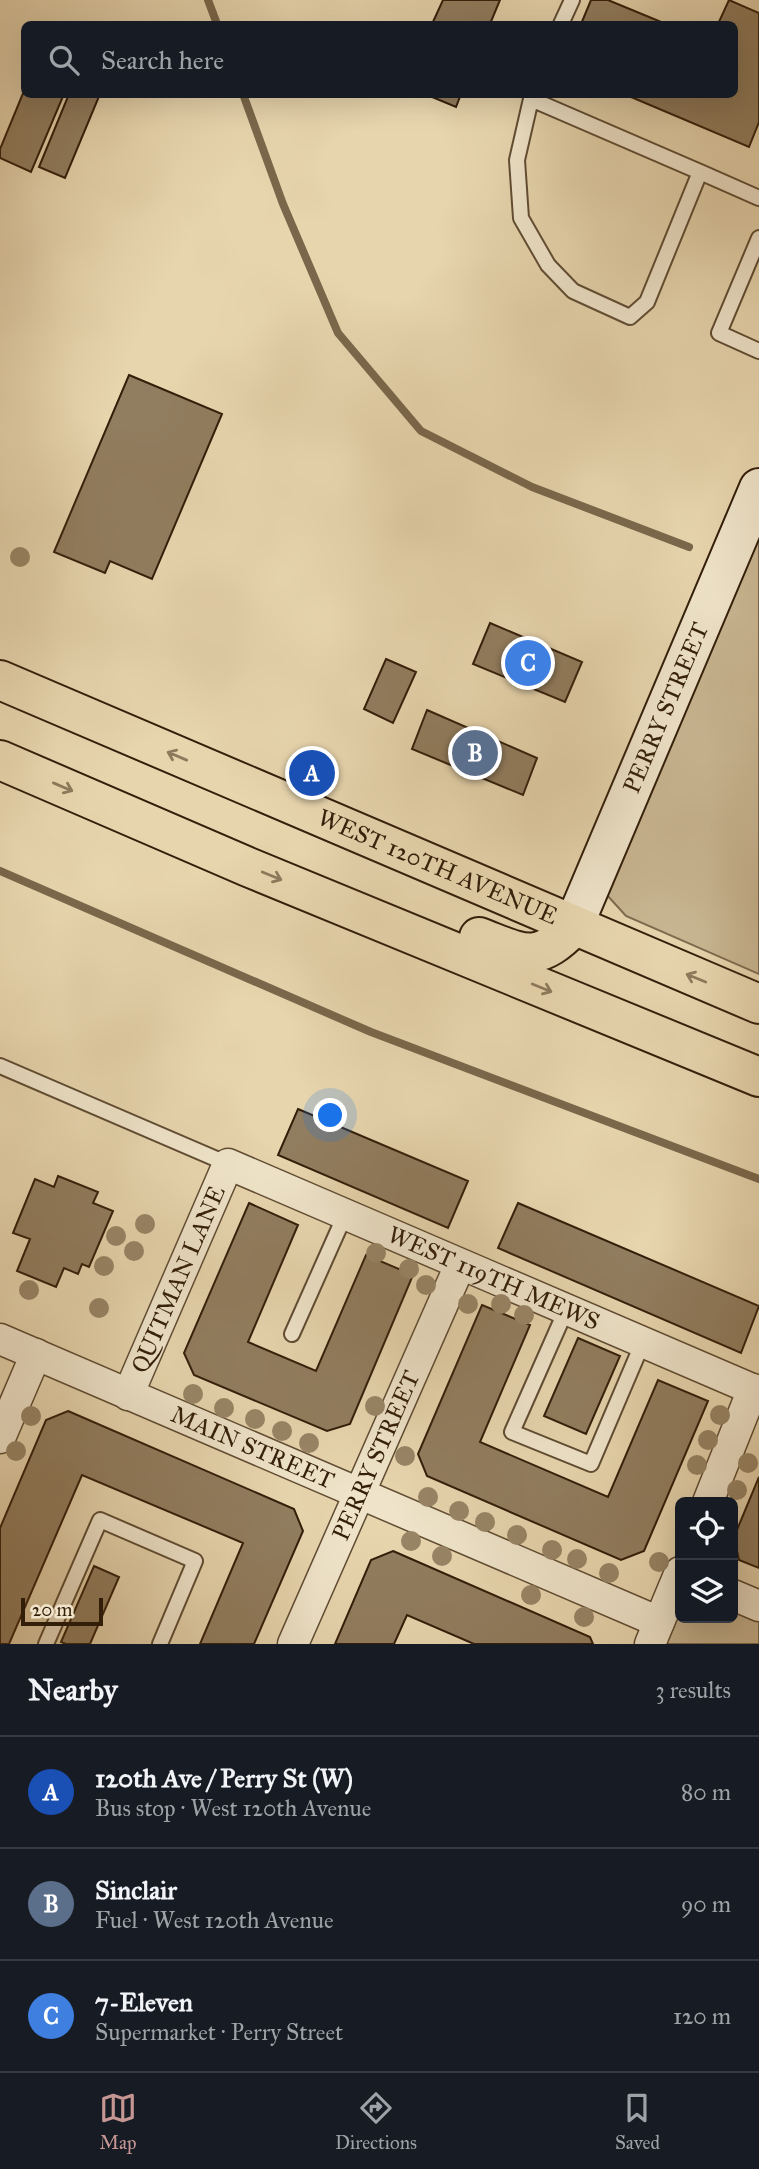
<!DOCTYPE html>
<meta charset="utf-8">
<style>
body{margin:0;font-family:"IM FELL Great Primer",serif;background:#242831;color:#f1f3f6}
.controls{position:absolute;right:21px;bottom:21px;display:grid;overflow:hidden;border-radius:10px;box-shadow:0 7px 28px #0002}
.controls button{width:63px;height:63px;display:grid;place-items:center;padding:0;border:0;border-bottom:2px solid #363941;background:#171b24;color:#f1f3f6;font:35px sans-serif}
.scale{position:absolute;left:21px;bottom:18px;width:82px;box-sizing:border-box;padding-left:7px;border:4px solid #331e0a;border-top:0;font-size:19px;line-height:24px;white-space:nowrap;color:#331e0a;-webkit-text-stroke:5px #efe4ca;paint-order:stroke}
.you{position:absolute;left:331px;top:1116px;width:24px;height:24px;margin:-18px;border:5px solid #fff;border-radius:50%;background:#1a73e8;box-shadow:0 0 0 10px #1a73e833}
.badge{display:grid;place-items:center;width:46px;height:46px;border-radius:50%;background:#c59692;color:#fff;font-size:23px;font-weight:700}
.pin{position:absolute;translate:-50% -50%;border:4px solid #fff;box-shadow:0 2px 7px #0006}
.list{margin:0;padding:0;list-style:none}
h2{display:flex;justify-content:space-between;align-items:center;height:91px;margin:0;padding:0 28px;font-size:30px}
h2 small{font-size:23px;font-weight:400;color:#9ea1a6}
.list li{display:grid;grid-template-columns:46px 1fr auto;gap:21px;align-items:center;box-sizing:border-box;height:112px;padding:0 28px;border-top:2px solid #363941}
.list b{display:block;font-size:26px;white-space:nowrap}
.list p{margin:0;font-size:23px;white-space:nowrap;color:#9ea1a6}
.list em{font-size:23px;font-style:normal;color:#9ea1a6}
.icon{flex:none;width:38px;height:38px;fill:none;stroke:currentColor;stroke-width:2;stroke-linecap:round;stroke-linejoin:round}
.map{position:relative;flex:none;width:759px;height:1644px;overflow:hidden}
.search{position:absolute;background:#171b24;box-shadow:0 7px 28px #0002;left:21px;right:21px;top:21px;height:77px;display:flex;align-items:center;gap:18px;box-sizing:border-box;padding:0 24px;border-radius:10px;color:#9ea1a6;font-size:26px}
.sheet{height:427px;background:#171b24}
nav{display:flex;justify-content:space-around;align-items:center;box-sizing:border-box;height:98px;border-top:2px solid #363941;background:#171b24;font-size:19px;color:#9ea1a6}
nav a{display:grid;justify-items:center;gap:4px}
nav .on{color:#c59692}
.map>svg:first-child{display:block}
</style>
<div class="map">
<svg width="759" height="1644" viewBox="0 0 759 1644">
<rect width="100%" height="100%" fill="#e7d5ae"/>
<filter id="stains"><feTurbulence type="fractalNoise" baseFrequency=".00286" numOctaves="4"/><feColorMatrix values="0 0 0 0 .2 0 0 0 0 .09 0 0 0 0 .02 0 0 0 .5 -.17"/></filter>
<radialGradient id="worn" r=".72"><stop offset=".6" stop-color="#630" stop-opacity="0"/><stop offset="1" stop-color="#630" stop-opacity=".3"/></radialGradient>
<path fill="#c8b692" stroke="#7e6a4e" stroke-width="2" d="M759,536V974L626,916L606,894Z
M680,1608V1618H733V1609L759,1620V1644H665Z"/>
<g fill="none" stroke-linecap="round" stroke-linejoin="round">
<path stroke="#7a674b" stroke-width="8" d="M208,0L217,24
M243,94L283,204L338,333L421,431L532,487L689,547
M0,871L371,1032L759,1179"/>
</g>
<path fill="#917d5f" stroke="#331e0a" stroke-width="2" d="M443,0H500L490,24H432Z
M591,0H608L666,24H581Z
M729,0L759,13V122L749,147L624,94H734V24H718Z
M24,91V94H64L31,172L0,158V149Z
M69,94H100L65,178L39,167Z
M425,94H461L456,107Z
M129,375L222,414L152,579L110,561L105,573L54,552Z
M490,623L582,662L565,702L473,664Z
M386,659L416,672L393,723L364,709Z
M427,710L537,758L523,795L412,749Z
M298,1109L468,1181L448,1228L278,1155Z
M58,1176L98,1192L93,1203L113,1211L89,1267L82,1264L78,1274L64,1268L56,1287L17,1271L30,1239L13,1233L35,1179L54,1187Z
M249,1203L298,1225L248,1342L316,1371L366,1255L413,1275L350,1424L327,1431L194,1375L184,1353Z
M518,1203L759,1306L741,1353L498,1248Z
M482,1305L530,1325L480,1442L608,1497L658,1380L708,1401L644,1551L621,1560L427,1476L418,1454Z
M578,1338L620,1356L586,1434L544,1416Z
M68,1411L294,1509L303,1531L254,1644H200L243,1543L82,1475L9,1644H0V1528L46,1420Z
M759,1477V1568L739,1560L734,1537Z
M393,1551L590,1637L593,1644H474L407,1615L394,1644H335L371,1560Z
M94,1566L119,1577L90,1644H66L61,1642Z"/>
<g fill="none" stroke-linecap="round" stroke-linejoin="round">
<defs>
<path id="lane" d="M561,24L572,0
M531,99L700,172L647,302L630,317L573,291L548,265L521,218L517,160L531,99L532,94
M700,172L759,198
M759,238L719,333L759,351
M0,1066L228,1164
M566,1310L512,1432L591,1464L643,1342
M292,1334L345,1215
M46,1644L100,1520L195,1561L160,1644"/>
<g id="street">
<path id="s1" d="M0,1339L659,1622"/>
<path id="s2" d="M128,1395L228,1164L759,1392"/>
<path d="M0,1438L36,1354"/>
<path d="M708,1502L753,1389"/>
<path d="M733,1595L759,1606"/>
<path id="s3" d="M293,1644L460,1265"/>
<path d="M650,1644L680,1572"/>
</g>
<g id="secondary">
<path id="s4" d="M573,927L759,488"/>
</g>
<g id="primary">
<path id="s5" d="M0,680L759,1004"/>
<path d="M0,760L248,867L759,1077"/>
<path d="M479,937C524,954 536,965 573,927"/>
</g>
</defs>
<use href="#lane" stroke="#604c33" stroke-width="18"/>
<use href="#street" stroke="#604c33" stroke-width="33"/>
<use href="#secondary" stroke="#331e0a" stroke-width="42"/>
<use href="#primary" stroke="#331e0a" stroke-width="42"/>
<use href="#lane" stroke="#efe4ca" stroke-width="14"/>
<use href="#street" stroke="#efe4ca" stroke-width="30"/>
<use href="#secondary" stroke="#efe4ca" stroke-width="38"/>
<use href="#primary" stroke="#e7d5ae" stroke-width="38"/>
</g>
<g fill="#988566">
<circle cx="20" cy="557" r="10"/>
<circle cx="145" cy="1224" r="10"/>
<circle cx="116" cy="1236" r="10"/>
<circle cx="134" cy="1251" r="10"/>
<circle cx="376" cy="1253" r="10"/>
<circle cx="104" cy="1266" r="10"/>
<circle cx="409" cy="1269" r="10"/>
<circle cx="426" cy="1285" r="10"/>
<circle cx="29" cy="1290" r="10"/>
<circle cx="468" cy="1304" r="10"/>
<circle cx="501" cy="1304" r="10"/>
<circle cx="99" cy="1308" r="10"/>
<circle cx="524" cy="1315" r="10"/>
<circle cx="193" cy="1394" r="10"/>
<circle cx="375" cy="1406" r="10"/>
<circle cx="224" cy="1408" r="10"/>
<circle cx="720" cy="1415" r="10"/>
<circle cx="31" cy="1416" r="10"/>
<circle cx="255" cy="1419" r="10"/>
<circle cx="282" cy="1431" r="10"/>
<circle cx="708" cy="1440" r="10"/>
<circle cx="309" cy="1443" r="10"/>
<circle cx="16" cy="1451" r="10"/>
<circle cx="405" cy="1456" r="10"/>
<circle cx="748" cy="1463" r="10"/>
<circle cx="697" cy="1465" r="10"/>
<circle cx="737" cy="1490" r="10"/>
<circle cx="428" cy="1497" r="10"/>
<circle cx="459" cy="1511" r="10"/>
<circle cx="485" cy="1522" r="10"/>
<circle cx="517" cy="1535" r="10"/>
<circle cx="411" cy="1541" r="10"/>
<circle cx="552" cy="1550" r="10"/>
<circle cx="442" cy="1556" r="10"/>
<circle cx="577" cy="1559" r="10"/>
<circle cx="659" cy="1562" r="10"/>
<circle cx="609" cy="1573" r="10"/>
<circle cx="531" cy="1595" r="10"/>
<circle cx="584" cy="1617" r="10"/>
</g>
<defs><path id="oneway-shaft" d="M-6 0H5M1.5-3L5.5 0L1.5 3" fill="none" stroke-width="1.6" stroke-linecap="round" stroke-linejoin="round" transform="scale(1.75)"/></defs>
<g stroke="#8d7a5c">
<use href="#oneway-shaft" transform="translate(177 756) rotate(-157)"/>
<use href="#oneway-shaft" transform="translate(63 787) rotate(23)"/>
<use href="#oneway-shaft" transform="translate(272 876) rotate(22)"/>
<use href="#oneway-shaft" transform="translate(696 978) rotate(-158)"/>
<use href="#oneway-shaft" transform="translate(542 988) rotate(22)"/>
</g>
<g text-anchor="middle" stroke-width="7" stroke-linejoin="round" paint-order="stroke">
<g font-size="24" fill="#331e0a" stroke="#efe4ca">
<text dy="8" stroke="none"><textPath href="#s4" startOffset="238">PERRY STREET</textPath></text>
<text dy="8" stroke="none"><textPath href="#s5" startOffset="476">WEST 120TH AVENUE</textPath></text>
<text dy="8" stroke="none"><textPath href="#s2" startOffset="541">WEST 119TH MEWS</textPath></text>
<text dy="8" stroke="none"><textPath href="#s2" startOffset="126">QUITMAN LANE</textPath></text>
<text dy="8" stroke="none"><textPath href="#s1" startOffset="275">MAIN STREET</textPath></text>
<text dy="8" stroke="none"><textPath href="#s3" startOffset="206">PERRY STREET</textPath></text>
</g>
</g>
<rect width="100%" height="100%" filter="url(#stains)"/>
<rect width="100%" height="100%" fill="url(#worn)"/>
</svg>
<div class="controls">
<button><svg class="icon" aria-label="locate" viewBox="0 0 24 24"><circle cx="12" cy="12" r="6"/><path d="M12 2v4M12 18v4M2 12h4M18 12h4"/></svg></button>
<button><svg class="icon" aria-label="layers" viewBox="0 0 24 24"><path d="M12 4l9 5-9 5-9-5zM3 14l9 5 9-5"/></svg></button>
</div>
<div class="scale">20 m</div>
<div class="you"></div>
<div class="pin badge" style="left:312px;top:773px;background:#1a4fb4">A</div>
<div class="pin badge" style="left:475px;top:753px;background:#5c6f8a">B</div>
<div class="pin badge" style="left:528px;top:663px;background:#3f7fe0">C</div>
<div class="search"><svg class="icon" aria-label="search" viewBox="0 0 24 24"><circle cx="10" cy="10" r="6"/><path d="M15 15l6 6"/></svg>Search here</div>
</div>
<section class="sheet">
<h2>Nearby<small>3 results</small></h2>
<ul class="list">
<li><span class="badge" style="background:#1a4fb4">A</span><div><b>120th Ave / Perry St (W)</b><p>Bus stop · West 120th Avenue</p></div><em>80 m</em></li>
<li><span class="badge" style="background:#5c6f8a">B</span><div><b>Sinclair</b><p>Fuel · West 120th Avenue</p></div><em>90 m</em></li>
<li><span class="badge" style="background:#3f7fe0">C</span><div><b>7-Eleven</b><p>Supermarket · Perry Street</p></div><em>120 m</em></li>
</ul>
</section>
<nav>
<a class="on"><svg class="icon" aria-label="map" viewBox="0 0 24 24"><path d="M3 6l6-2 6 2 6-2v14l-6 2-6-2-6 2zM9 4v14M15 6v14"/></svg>Map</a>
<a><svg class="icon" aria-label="directions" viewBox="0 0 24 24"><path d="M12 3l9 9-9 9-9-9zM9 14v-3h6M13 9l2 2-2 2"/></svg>Directions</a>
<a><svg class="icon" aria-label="saved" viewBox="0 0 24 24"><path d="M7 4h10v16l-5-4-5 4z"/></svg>Saved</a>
</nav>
